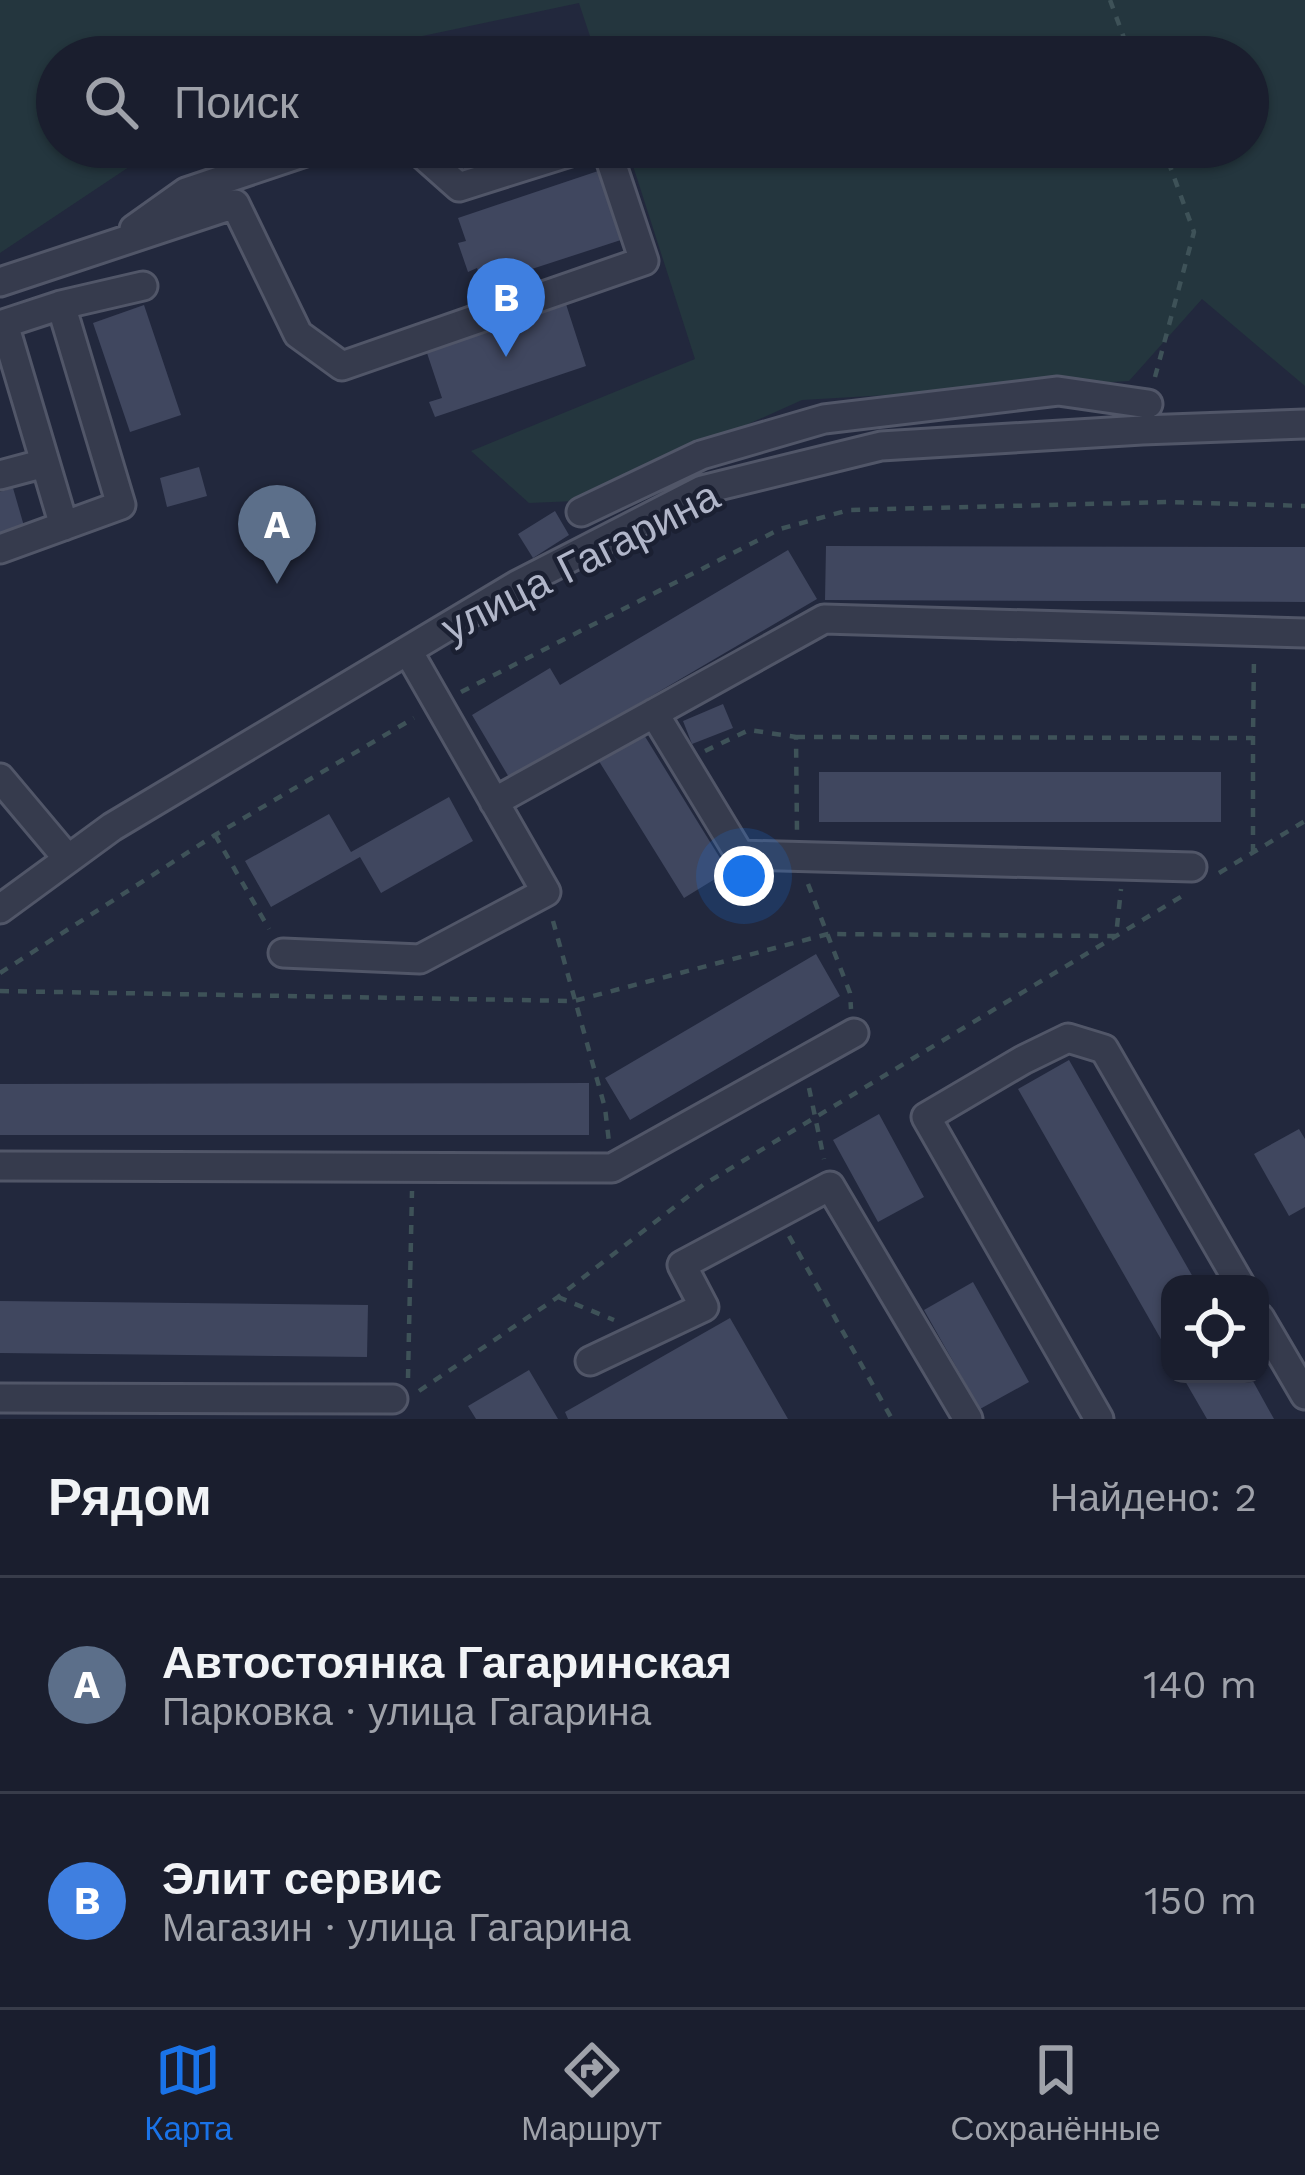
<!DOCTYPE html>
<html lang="ru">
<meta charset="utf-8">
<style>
body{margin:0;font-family:"Work Sans",sans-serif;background:#272b3a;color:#f1f3f6}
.controls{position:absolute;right:36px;bottom:36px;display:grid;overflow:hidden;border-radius:24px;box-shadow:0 3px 9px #0004}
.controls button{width:108px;height:108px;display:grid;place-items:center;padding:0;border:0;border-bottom:3px solid #383c4a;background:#1a1e2e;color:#f1f3f6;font:60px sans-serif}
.you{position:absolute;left:744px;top:876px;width:42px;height:42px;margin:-30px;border:9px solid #fff;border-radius:50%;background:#1a73e8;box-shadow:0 0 0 18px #1a73e833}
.badge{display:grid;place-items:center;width:78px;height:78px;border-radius:50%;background:#1a73e8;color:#fff;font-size:39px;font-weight:700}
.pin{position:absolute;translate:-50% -99px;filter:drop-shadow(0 3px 6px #0008)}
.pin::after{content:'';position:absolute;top:63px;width:42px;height:36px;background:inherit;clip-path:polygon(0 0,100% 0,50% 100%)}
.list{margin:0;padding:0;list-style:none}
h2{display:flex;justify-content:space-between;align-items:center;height:156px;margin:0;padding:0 48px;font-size:51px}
h2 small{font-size:39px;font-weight:400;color:#9fa2aa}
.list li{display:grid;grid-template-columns:78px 1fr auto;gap:36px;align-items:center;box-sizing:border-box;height:216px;padding:0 48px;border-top:3px solid #383c4a}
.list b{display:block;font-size:45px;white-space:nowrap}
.list p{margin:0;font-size:39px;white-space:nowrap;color:#9fa2aa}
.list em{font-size:39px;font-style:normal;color:#9fa2aa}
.icon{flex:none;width:66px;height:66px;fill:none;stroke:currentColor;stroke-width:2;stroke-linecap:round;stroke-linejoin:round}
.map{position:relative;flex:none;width:1305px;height:1419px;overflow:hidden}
.search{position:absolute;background:#1a1e2e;box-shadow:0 3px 9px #0004;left:36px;right:36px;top:36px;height:132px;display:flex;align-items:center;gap:30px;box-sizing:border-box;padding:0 42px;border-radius:66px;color:#9fa2aa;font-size:45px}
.sheet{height:588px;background:#1a1e2e}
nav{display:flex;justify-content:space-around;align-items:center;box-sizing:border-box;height:168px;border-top:3px solid #383c4a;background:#1a1e2e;font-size:33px;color:#9fa2aa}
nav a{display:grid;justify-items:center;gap:6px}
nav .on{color:#1a73e8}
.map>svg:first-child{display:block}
</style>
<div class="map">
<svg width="1305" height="1419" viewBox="0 0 1305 1419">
<rect width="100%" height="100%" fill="#22283d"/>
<path fill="#24363e" d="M0,0H1305V386L1202,299L1129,381L802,400L576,501L529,503L471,451L695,359L627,147H1248V57H597L579,3L323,57H57V147H159L0,253Z"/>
<path fill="#40475f" d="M604,169L627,238L483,285L477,268L468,272L458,243L466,241L458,218Z
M565,301L586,366L435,417L429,402L442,398L425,347Z
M144,305L181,415L130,432L93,323Z
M199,467L207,496L167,507L160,478Z
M13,488L26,533L0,540V492Z
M555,511L569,535L533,558L518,534Z
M826,546L1305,547V602L825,600Z
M788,550L817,599L510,779L472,715L550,668L560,685Z
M723,704L733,728L692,744L683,721Z
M641,730L728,871L684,898L597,758Z
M819,772H1221V822H819Z
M449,797L473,841L381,893L360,857L271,907L245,861L329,814L351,852Z
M816,954L840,996L630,1120L605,1078Z
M1069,1060L1197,1284H1170V1355L1018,1089Z
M589,1083V1135H0V1084Z
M879,1114L924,1197L878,1222L833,1140Z
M1299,1129L1305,1139V1207L1289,1216L1254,1154Z
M973,1282L1029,1382L980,1409L924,1310Z
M0,1301L368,1305L367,1357L0,1353Z
M730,1318L788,1419H568L565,1412Z
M529,1370L558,1419H476L468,1406Z
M1181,1374H1249L1274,1419H1207Z"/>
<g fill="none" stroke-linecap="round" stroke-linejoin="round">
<defs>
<path id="minor" d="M414,147L459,187L586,147
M134,229L186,192L320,147
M0,282L235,204L298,334L342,366L644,261L606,147
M61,305L143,286
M4,324L64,526
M0,325L61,305L121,505L0,549
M0,475L45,463
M581,512L701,455L824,419L1058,391L1148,404
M654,713L740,855L1192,867
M0,778L68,859
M494,802L824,619L1305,633
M0,909L112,827L517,585L702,490L881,446L1142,430L1305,424
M283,953L420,959L546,892L408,651
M0,1166L612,1168L854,1033
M1260,1318L1305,1395
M590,1361L704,1307L682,1265L830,1186L968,1419
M0,1398L393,1399
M1099,1419L926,1117L1023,1060L1068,1038L1104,1049L1240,1284"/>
</defs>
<use href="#minor" stroke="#515668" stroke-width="33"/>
<path stroke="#3e5258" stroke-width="4.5" stroke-dasharray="9 9" stroke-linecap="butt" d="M1110,0L1131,57
M1155,377L1194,232L1163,147
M461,692L780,529L849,510L1167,502L1305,506
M796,737L1253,738L1254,655
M705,751L749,730L796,737L797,833
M215,835L269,929
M1253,853V738
M1219,873L1305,821
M808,884L850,993L851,1009
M553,921L605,1108L609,1142
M0,973L215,835L414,718
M0,991L574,1001L828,934L1116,936L1121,889
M809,1088L824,1159
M789,1236L892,1419
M558,1297L614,1320
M408,1378L412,1191
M419,1391L558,1297L703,1185L1184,895"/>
<use href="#minor" stroke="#363b4d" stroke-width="27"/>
</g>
<g text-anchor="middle" stroke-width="9" stroke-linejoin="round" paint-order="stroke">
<g font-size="42" fill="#b1b6c9" stroke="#1b2032">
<text transform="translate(580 561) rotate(-27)" y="15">улица Гагарина</text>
</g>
</g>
</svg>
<div class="controls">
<button><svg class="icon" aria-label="locate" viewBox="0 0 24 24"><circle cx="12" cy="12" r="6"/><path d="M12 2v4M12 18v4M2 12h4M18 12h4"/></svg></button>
</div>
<div class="you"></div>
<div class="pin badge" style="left:277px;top:584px;background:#5c6f8a">A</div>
<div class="pin badge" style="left:506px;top:357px;background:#3f7fe0">B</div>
<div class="search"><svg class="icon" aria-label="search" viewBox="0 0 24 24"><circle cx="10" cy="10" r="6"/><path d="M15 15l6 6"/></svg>Поиск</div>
</div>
<section class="sheet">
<h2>Рядом<small>Найдено: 2</small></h2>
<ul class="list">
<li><span class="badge" style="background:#5c6f8a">A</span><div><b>Автостоянка Гагаринская</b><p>Парковка · улица Гагарина</p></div><em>140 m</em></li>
<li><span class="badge" style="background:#3f7fe0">B</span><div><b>Элит сервис</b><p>Магазин · улица Гагарина</p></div><em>150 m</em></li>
</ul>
</section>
<nav>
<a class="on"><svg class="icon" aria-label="map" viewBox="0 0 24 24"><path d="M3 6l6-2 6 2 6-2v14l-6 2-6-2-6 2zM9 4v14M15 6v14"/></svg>Карта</a>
<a><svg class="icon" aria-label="directions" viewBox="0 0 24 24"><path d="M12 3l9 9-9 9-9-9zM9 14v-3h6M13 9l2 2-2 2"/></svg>Маршрут</a>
<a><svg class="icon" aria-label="saved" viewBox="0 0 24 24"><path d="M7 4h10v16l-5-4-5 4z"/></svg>Сохранённые</a>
</nav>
